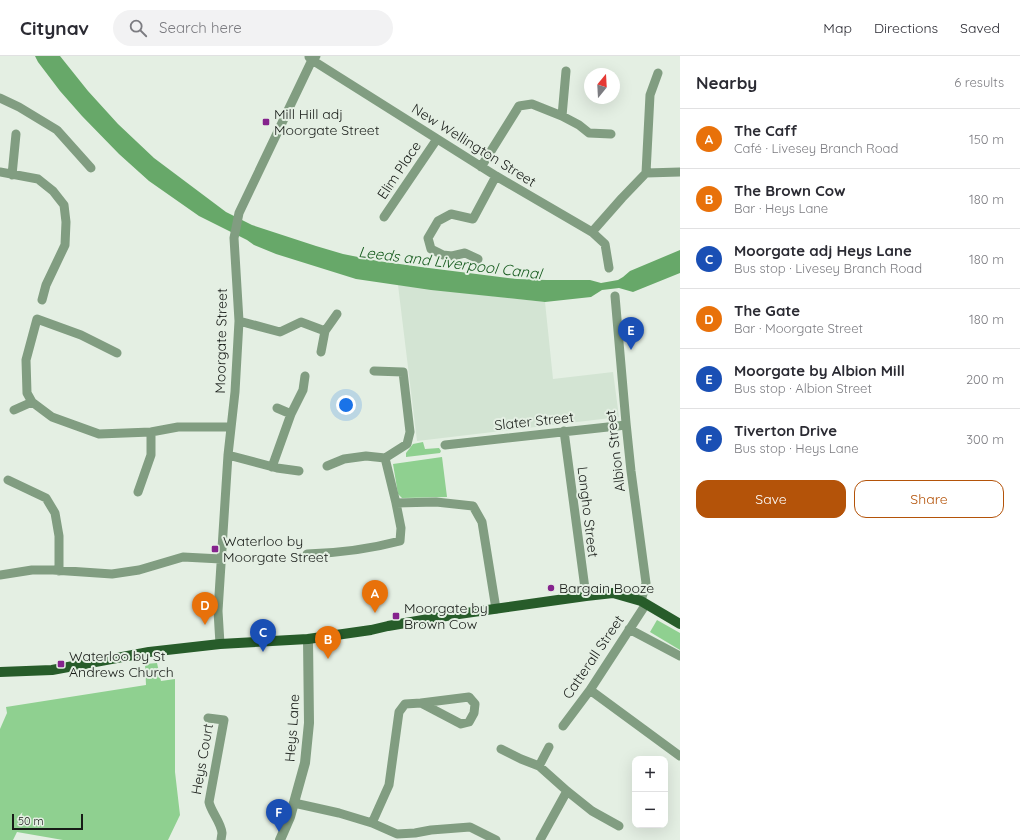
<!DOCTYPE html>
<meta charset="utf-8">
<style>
body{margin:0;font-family:Quicksand,sans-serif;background:#f2f2f3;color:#2b2b33}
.controls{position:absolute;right:12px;bottom:12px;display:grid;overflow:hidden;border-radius:8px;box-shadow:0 4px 16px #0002}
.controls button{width:36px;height:36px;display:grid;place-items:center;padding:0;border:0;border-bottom:1px solid #e1e1e2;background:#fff;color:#2b2b33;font:20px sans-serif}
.compass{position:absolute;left:584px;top:12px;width:36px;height:36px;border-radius:50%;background:#fff;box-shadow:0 4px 16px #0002;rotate:18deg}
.scale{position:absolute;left:12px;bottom:10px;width:71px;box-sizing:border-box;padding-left:4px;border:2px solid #181c18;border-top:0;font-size:11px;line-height:14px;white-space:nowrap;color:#181c18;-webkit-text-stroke:3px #e4efe3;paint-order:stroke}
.you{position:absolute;left:346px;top:349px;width:14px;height:14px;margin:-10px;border:3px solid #fff;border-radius:50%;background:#1a73e8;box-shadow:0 0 0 6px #1a73e833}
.badge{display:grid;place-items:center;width:26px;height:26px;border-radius:50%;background:#b45309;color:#fff;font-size:13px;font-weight:700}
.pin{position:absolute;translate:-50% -33px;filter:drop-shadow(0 1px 2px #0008)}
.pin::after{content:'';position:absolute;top:21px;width:14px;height:12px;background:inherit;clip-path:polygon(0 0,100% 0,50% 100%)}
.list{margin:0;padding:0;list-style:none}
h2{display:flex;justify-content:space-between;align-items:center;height:52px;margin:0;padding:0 16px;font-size:17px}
h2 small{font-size:13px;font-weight:400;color:#7c7c81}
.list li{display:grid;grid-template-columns:26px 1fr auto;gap:12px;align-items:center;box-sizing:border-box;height:60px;padding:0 16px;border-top:1px solid #e1e1e2}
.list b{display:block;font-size:15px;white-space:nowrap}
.list p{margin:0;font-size:13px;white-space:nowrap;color:#7c7c81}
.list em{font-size:13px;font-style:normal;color:#7c7c81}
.actions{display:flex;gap:8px;padding:12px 16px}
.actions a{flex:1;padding:9px 0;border:1px solid #b45309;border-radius:12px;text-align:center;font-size:14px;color:#b45309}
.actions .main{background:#b45309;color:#fff}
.icon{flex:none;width:22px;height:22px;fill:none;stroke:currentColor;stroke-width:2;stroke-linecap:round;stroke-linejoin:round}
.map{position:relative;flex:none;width:680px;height:784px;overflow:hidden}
header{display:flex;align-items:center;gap:24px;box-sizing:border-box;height:56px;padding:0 20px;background:#fff;border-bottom:1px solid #e1e1e2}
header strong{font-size:19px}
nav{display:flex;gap:22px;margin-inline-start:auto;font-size:14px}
.search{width:280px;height:36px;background:#f2f2f3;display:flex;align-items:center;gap:10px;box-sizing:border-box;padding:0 14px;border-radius:22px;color:#7c7c81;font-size:15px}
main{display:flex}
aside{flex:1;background:#fff}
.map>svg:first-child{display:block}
</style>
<header>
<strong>Citynav</strong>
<div class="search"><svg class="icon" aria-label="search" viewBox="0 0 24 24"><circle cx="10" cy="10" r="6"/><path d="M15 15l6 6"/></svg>Search here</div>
<nav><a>Map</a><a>Directions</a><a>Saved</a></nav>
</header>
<main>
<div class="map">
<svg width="680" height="784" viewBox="0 0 680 784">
<rect width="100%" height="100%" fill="#e4efe3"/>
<path fill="#d3e4d3" d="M398,229L545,246L553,323L613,316L619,361L417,385Z"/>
<path fill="#8fd090" d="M423,386L425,393L439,392L441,395L440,397L406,401V397L413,388Z
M442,401L447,441L402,442L398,438L393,408Z
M657,564L680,577V594L650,576Z
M157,607L161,625L175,623V716L180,759L168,784H63L17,776L13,784H0V673L7,657L6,651L146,629L145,608Z"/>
<path fill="#67a869" d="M35,0H60L88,35L118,68L154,102L226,156L252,169L316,190L343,198L378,205L421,211L517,223L546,224H590L601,227L618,224L623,221L630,215L680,194V217L633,236L619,232L602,234L591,241L545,246L431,234L356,223L276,198L254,189L247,184L199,160L149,125L119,98L82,60L60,35L38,6Z"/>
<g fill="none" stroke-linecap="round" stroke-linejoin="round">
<path stroke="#819d81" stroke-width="9" d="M309,1L312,4L496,120L592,176L605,188L609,212
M0,42L19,51L57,74L91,112
M562,60L566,15
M481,111L519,50L532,48L562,60L579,69L589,77L611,78
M0,116L38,123L53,135L64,149L66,166L65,189L46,229L42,244
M646,117L680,116
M12,119L16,78
M384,161L437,83
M592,176L622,142L646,117L650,39L658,17
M478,203L465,197L452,200L443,199L431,193L428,182L438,165L451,158L473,163L496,120
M615,240L626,367L631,415L646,527L641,545
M239,265L280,276L301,266L325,275
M321,296L325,275L337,258
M117,297L81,279L37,263L26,304L27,337L32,346L52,361L99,378L151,376L178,371H231
M374,315L403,316L410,376L407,388L385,402
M277,352L291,358
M14,354L32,346
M564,375L586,540
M445,389L626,369
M228,399L277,412L299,415
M327,410L344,403L366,400L385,402
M272,411L291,358L303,334L305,320
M8,424L46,442L55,457L59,480V515
M138,436L151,399V376
M396,447L436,446L473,450L482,466L496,553
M307,498C338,497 370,493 400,485L401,472L396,447L385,402
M0,519L32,514H53L112,518L139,514L183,501L221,503
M629,573L680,600
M220,588L218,555L228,399L235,336L239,265L234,182L239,157L312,4L316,0
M590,634L680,700
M208,662L224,664L209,746C211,756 221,766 222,777C222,778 221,783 221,784
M563,670L590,634L646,548
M501,693L521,703L539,710L567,735L592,755L619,770
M539,710L549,691
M294,747L339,757L372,767L397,778L415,777L431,774L470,771L496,784
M372,767L389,729L399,656L405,648L421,647L461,668L469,666L474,657L475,648L469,641L421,647
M540,784L567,735"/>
<path stroke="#819d81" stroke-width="10" d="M280,784L290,761L305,707L309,667L308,583"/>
<path stroke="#275c2a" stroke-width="10" d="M0,616L52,614L149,596L220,588L308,583L371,574L388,570L452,559L586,540L613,537L641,545L680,568"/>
</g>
<g fill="#85238d" stroke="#e4efe3" stroke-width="1.5">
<rect x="262" y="62" width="8" height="8" rx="2"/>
<rect x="211" y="489" width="8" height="8" rx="2"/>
<circle cx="551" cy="532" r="4"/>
<rect x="392" y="556" width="8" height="8" rx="2"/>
<rect x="57" y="604" width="8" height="8" rx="2"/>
</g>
<g text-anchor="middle" stroke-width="4" stroke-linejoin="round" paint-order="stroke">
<g font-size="14" fill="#181c18" stroke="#e4efe3" text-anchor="start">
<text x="274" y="63">Mill Hill adj<tspan x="274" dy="16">Moorgate Street</tspan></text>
<text x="223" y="490">Waterloo by<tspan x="223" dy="16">Moorgate Street</tspan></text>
<text x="559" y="537">Bargain Booze</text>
<text x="404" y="557">Moorgate by<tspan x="404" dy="16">Brown Cow</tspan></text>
<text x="69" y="605">Waterloo by St<tspan x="69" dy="16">Andrews Church</tspan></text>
</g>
<g font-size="14" fill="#181c18" stroke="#e4efe3">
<text transform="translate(474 89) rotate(32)" y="5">New Wellington Street</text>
<text transform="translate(399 114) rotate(-56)" y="5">Elim Place</text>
<text transform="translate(221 285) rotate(-89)" y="5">Moorgate Street</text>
<text transform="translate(534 365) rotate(-6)" y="5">Slater Street</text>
<text transform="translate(615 395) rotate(-97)" y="5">Albion Street</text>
<text transform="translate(588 456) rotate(83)" y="5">Langho Street</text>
<text transform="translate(593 601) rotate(-56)" y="5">Catterall Street</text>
<text transform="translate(292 672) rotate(-86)" y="5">Heys Lane</text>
<text transform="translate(202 703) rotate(-80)" y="5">Heys Court</text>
</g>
<g font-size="15" font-style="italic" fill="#165b1e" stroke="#e4efe3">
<text transform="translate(450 207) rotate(7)" y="5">Leeds and Liverpool Canal</text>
</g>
</g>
</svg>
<div class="controls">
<button>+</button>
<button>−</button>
</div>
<svg class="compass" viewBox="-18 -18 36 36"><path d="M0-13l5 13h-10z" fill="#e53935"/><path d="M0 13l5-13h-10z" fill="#7c7c81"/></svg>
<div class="scale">50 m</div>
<div class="you"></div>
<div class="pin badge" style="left:375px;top:557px;background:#e8710a">A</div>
<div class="pin badge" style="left:328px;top:603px;background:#e8710a">B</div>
<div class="pin badge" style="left:263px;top:596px;background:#1a4fb4">C</div>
<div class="pin badge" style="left:205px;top:569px;background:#e8710a">D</div>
<div class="pin badge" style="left:631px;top:294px;background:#1a4fb4">E</div>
<div class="pin badge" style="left:279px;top:776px;background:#1a4fb4">F</div>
</div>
<aside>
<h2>Nearby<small>6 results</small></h2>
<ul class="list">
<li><span class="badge" style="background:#e8710a">A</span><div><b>The Caff</b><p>Café · Livesey Branch Road</p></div><em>150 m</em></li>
<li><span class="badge" style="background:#e8710a">B</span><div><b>The Brown Cow</b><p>Bar · Heys Lane</p></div><em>180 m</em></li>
<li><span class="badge" style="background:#1a4fb4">C</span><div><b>Moorgate adj Heys Lane</b><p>Bus stop · Livesey Branch Road</p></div><em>180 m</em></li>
<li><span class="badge" style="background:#e8710a">D</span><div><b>The Gate</b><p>Bar · Moorgate Street</p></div><em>180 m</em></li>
<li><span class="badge" style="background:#1a4fb4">E</span><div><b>Moorgate by Albion Mill</b><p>Bus stop · Albion Street</p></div><em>200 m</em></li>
<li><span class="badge" style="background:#1a4fb4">F</span><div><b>Tiverton Drive</b><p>Bus stop · Heys Lane</p></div><em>300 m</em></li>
</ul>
<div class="actions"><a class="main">Save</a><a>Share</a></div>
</aside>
</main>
